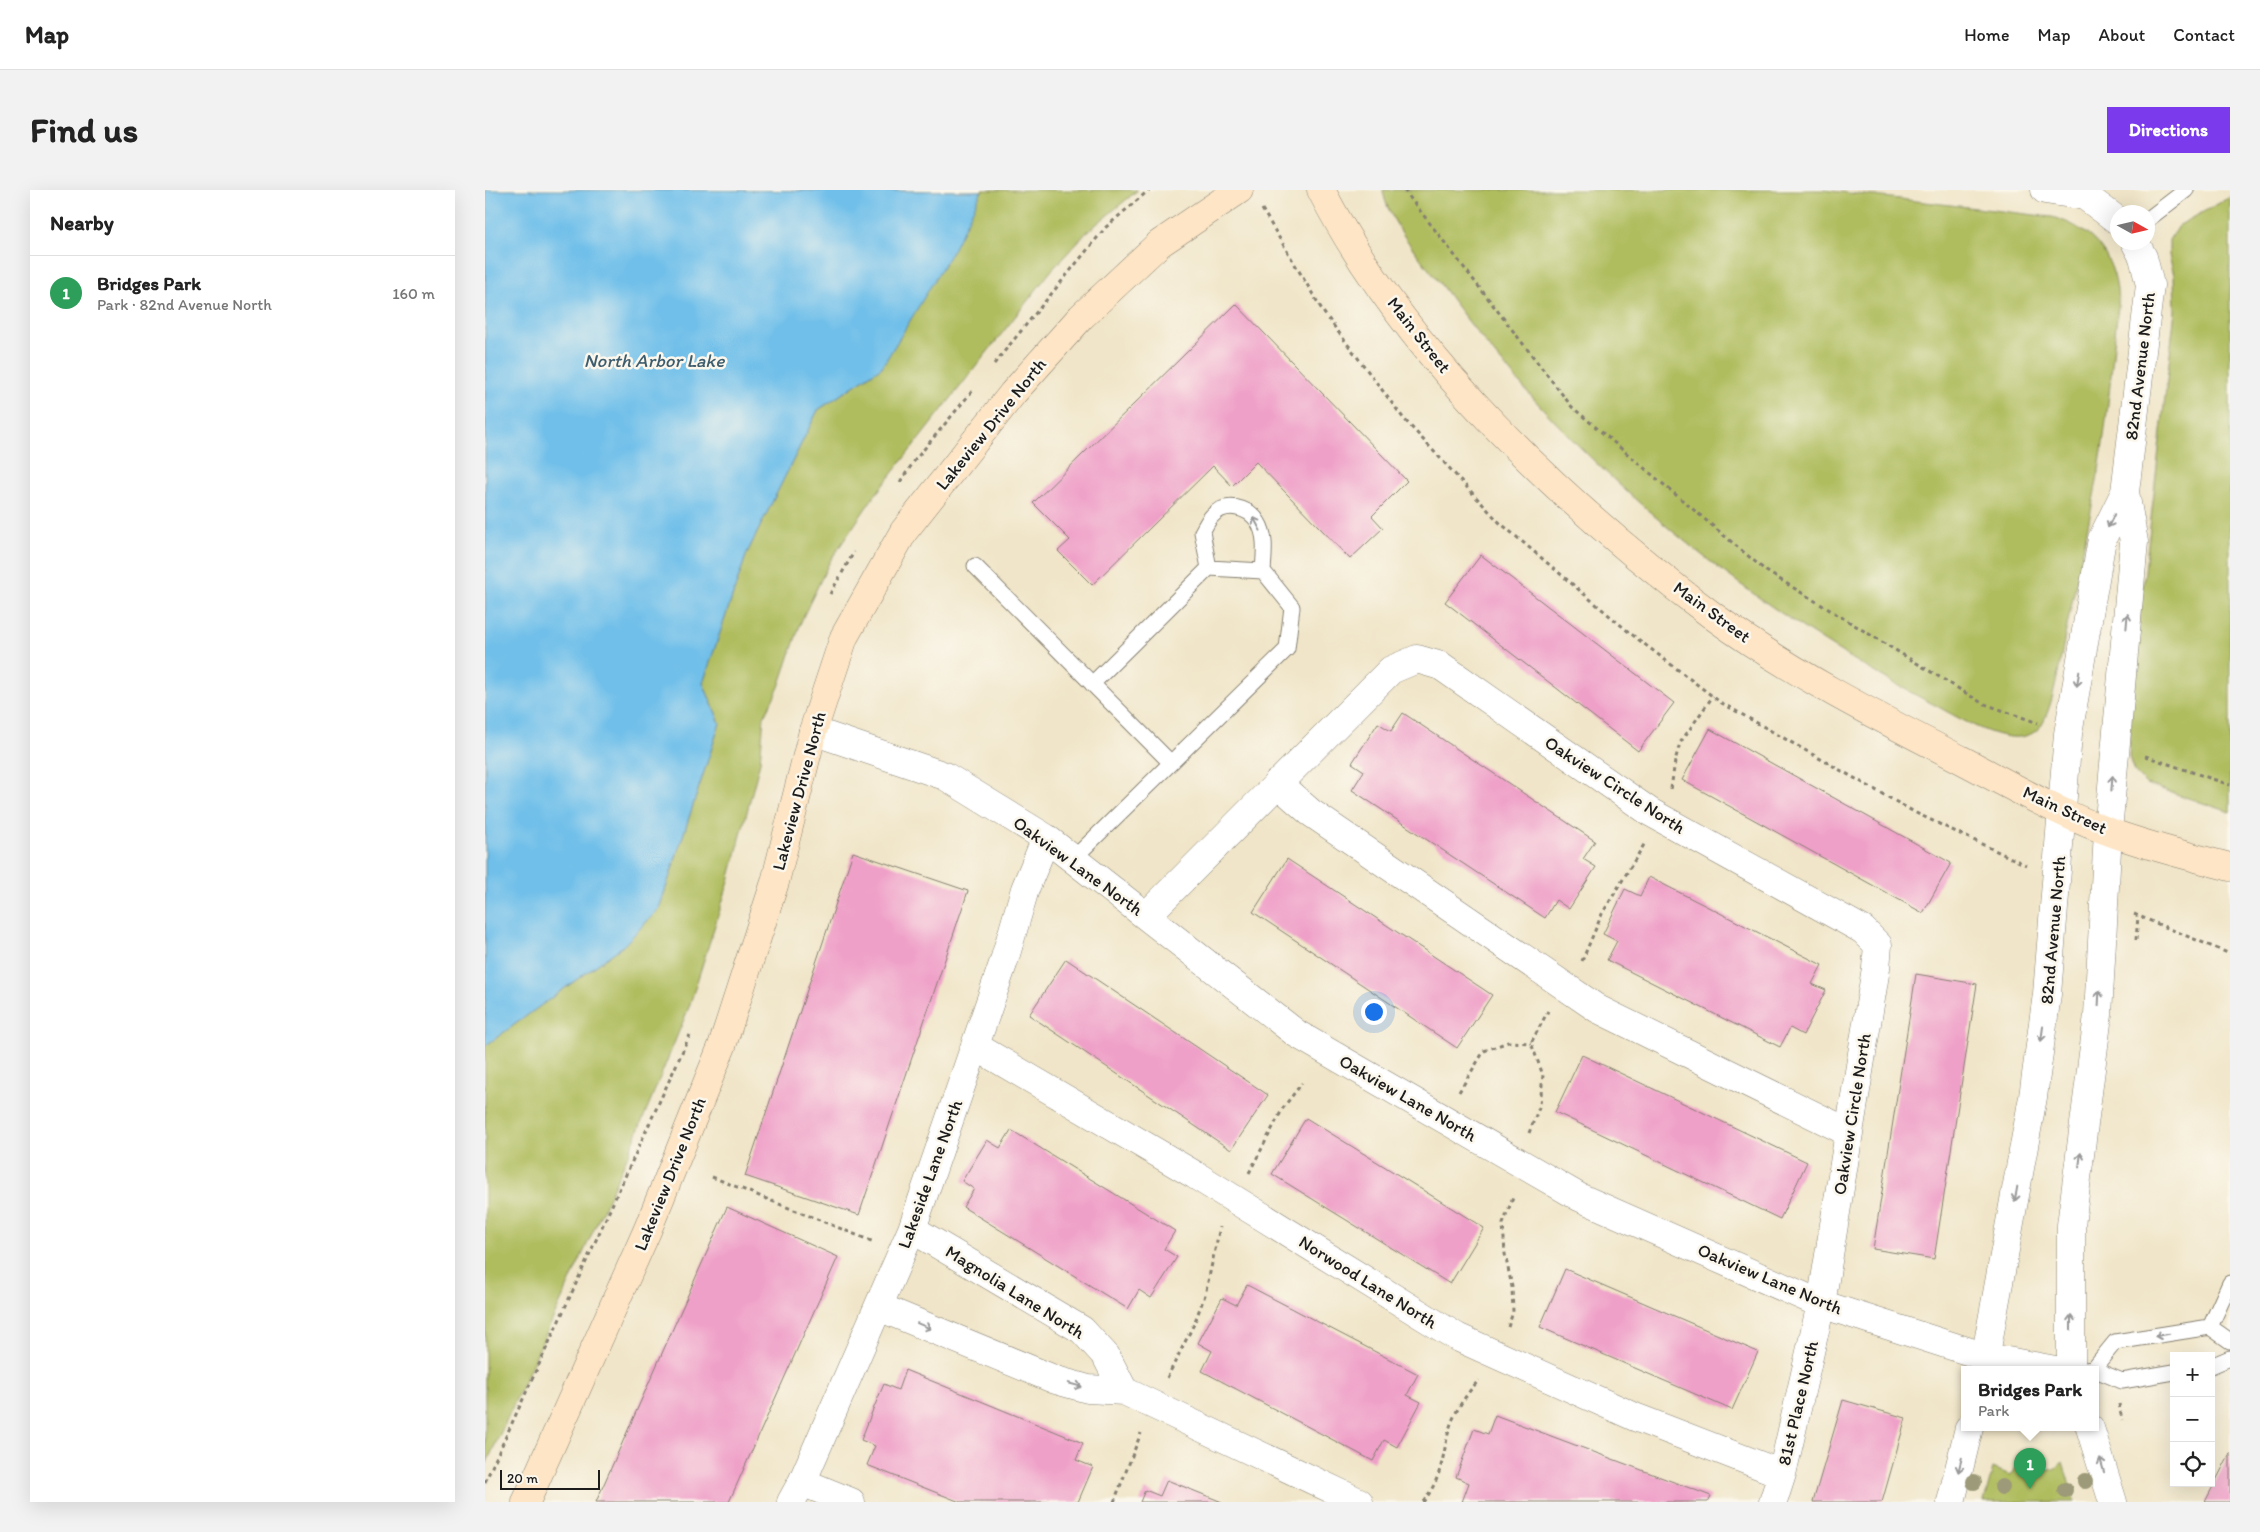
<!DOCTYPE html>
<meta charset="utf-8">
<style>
body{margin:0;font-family:Itim,sans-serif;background:#f2f2f2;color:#222}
.controls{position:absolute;right:15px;bottom:15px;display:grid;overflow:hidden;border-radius:0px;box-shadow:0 5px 20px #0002}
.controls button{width:45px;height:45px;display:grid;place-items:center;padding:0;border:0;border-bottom:1px solid #e0e0e0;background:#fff;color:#222;font:25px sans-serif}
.compass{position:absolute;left:1625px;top:15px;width:45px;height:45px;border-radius:50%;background:#fff;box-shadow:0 5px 20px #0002;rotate:98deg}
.scale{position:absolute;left:15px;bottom:12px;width:100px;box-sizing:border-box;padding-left:5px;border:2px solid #1c1c1c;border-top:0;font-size:14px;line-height:18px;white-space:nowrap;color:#1c1c1c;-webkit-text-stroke:4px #fbf7ec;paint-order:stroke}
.you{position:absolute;left:888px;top:821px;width:18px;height:18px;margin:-12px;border:4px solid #fff;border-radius:50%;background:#1a73e8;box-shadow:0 0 0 8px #1a73e833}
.badge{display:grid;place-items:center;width:32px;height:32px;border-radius:50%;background:#7c3aed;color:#fff;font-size:16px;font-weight:700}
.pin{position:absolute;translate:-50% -41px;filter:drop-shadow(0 1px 2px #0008)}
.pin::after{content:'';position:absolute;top:26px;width:18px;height:15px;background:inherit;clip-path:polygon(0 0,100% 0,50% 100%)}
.popup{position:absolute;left:1476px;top:1176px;width:138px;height:65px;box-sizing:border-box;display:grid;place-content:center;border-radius:0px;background:#fff;filter:drop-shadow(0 1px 4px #0005);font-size:16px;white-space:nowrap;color:#767676}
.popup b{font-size:19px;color:#222}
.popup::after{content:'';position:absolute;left:50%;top:100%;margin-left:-10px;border:10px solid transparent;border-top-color:#fff}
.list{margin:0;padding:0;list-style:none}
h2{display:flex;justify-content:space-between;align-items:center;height:65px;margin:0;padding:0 20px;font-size:21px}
h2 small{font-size:16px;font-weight:400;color:#767676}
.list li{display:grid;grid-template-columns:32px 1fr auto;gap:15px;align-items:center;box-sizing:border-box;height:75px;padding:0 20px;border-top:1px solid #e0e0e0}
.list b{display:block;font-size:19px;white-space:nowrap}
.list p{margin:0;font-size:16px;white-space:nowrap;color:#767676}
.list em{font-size:16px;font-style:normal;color:#767676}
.icon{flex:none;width:28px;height:28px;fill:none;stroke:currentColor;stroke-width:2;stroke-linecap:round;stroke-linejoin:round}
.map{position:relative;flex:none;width:1745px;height:1312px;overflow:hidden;border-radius:0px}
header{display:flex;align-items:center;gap:30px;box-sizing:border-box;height:70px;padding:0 25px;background:#fff;border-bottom:1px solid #e0e0e0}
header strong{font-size:24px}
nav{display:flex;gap:28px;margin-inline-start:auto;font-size:18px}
.intro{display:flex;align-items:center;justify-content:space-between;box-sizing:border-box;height:120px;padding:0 30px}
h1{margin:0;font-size:35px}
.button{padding:12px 22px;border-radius:0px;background:#7c3aed;color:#fff;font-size:18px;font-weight:700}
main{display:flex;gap:30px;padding:0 30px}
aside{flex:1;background:#fff;border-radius:0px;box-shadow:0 5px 20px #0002}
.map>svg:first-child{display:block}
</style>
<header>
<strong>Map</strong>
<nav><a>Home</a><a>Map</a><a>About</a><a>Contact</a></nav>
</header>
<div class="intro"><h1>Find us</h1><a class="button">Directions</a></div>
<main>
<aside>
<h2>Nearby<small></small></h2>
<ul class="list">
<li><span class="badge" style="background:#2e9e5b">1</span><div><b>Bridges Park</b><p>Park · 82nd Avenue North</p></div><em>160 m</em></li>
</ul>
</aside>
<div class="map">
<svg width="1745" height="1312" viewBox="0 0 1745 1312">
<rect width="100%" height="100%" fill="#fbf7ec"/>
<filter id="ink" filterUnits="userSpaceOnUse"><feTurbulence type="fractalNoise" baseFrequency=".02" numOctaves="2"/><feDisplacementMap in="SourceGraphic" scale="10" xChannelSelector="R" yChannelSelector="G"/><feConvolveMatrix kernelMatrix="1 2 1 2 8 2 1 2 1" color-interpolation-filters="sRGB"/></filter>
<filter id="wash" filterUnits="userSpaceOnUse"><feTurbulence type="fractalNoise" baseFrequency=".0096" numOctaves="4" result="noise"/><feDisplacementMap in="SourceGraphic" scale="20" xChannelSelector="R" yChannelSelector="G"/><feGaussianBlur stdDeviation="1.12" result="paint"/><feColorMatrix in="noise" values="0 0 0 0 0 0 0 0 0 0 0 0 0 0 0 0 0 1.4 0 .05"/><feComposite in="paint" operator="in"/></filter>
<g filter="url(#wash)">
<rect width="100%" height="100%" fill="#f0e5c8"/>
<path fill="#b0bd5f" stroke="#666c3e" d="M497,0H653L601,43L566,81L387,309L345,371L317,429L294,497L279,527L275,572L244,691L204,817L144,963L0,1277V856L138,756L174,719L235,533L218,493L262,363L333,220L397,177Z
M898,0H1338L1567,27C1611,39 1633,71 1633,116C1627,171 1623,226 1614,280C1604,334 1592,388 1581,441C1576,464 1568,528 1551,541C1523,562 1469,524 1442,511C1251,410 1083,270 956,95C938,71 901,29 898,0Z
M1745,7V622L1661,594L1649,582L1644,567L1649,476L1690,120L1689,85L1684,65V50L1693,36Z
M1533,1266L1552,1269L1555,1277L1559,1281L1569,1279L1578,1272L1590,1312H1499L1508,1278L1525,1285L1529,1282Z"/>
<path fill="#6fbfea" stroke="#466e83" d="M0,0L497,1L469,58L397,177L333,220L262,363L218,493L235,533L174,719L138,756L0,856Z"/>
<g id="blocks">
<path fill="#efa0c8" d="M751,114L922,291L887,326L898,338L865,369L771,272L747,296L728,276L607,395L573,361L585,350L548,313Z
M996,365L1189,513L1153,561L960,412Z
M918,523L1110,651L1098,669L1111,677L1084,719L1071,710L1060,728L867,600L879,581L867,573L893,533L906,541Z
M1225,539L1466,673L1438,723L1197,590Z
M368,662L483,701L374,1025L260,986Z
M802,669L1007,805L972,858L768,722Z
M1164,687L1337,775L1327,794L1341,800L1318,845L1305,838L1295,857L1122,770L1132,751L1118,744L1140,699L1155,706Z
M581,769L783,905L746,960L544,825Z
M1431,784L1492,794L1449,1069L1388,1059Z
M1097,865L1322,972L1295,1029L1070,922Z
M821,928L999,1038L965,1094L787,984Z
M526,940L690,1041L679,1059L692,1067L666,1108L654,1100L643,1119L478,1017L489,999L477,991L502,950L515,958Z
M242,1017L353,1067L306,1173L244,1312H111Z
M1080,1079L1273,1162L1247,1220L1055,1137Z
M762,1095L933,1184L922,1205L936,1212L912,1257L899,1250L888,1271L717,1181L727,1161L713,1153L737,1108L751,1115Z
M420,1180L598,1253L591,1270L608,1277L593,1312H475L382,1275L390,1256L376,1250L387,1222L399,1194L413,1200Z
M1358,1210L1421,1228L1397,1312H1328Z
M1010,1225L1226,1306L1223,1312H977L984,1293L971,1287L989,1239L1003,1244Z
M1745,1263V1312H1720Z
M682,1290L737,1312H655L660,1300L675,1306Z"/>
</g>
</g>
<g filter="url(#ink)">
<use href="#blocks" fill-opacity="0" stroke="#868072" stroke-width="1"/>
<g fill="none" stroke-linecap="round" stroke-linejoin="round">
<defs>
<path id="lane" d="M1662,30L1701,0
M490,376L686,573
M724,378L717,342C720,337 723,330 727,326C740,311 764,317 773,332C782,346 779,365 778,381
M588,669L802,459L807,417L778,381L724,378L607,494
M1725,1137L1745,1093
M1726,1176L1745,1168
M1608,1179L1630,1152L1725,1137L1745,1151
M1600,1180L1608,1179L1637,1191L1689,1182"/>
<path id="street" d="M1560,0L1600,6L1632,30
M1640,302L1665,95L1658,67L1650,52
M328,541L460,586L561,648L812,844L1094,1007L1336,1114L1501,1167L1570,1180
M792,593L825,622L1113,819L1363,942
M661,726L906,480L932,469L956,476L1165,622L1378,740L1393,755L1391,778L1336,1114L1297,1284L1288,1312
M490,856L710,985L972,1147L1150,1227L1297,1284
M394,1117L571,1190L603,1199L639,1201L621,1166L597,1140L427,1039
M1498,1180L1548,907L1562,804L1583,544L1617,349L1640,302L1649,352L1623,641L1613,825L1586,1035V1180
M639,1201L874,1312
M1605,1238L1628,1312
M317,1292L366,1312
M306,1312L317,1292L427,1039L519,771L540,699L561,648
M1466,1312L1484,1238"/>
<path id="secondary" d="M836,0C921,166 1080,316 1228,426C1305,482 1391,526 1475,569C1523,594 1571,622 1622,641C1661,656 1704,666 1745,677
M41,1312L162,1041L237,856L290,692L328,541L359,447L419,341L528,203L596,127L674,54L754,0"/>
</defs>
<use href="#lane" stroke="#868072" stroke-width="17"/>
<use href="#street" stroke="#868072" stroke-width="29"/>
<use href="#secondary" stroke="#868072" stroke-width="29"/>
<path stroke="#868072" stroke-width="3" stroke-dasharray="4 4" stroke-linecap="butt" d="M919,0L1087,217L1281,381L1497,513L1553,533
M777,19L839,123L919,229L1014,332L1145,443L1235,512L1431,623L1541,675
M509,174L621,37L664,0
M415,292L430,270L489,199
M345,404L369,362
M1660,566L1745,595
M1186,599L1190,571L1195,553L1228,506
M1649,724L1745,764
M1651,750L1653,726
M1097,771L1117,724L1160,653
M974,902L999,861L1023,852L1046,853
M1044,943L1055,915L1058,885L1046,853L1063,821
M764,983L798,918L817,893
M227,987L389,1052
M1023,1137L1028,1122L1027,1097L1020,1064L1018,1034L1029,1005
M682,1188L709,1134L720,1105L735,1037
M1634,1214L1637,1230
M0,1292L205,845
M629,1312L656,1243
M938,1312C957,1288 957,1268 964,1240C969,1222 982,1203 994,1190"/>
<use href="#lane" stroke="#fff" stroke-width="15"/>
<use href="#street" stroke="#fff" stroke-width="28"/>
<use href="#secondary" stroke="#fde5c5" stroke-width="28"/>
</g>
<g fill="#9c9a78">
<circle cx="1600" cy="1291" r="8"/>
<circle cx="1489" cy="1292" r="8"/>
<circle cx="1517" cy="1297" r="8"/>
<circle cx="1580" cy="1300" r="8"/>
</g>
<defs><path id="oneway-shaft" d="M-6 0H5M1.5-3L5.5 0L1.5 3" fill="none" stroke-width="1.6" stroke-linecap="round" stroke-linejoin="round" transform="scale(1.25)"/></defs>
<g stroke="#999">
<use href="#oneway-shaft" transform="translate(1626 331) rotate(115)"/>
<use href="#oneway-shaft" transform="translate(772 334) rotate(-118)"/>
<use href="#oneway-shaft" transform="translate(1642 431) rotate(-85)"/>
<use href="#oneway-shaft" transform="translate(1593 489) rotate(100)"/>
<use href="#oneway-shaft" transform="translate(1627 593) rotate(-85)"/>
<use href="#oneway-shaft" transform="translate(1614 808) rotate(-87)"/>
<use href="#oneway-shaft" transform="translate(1557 844) rotate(98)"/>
<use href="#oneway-shaft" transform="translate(1595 970) rotate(-83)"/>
<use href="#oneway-shaft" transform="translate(1531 1004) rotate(100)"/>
<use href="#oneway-shaft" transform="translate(1586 1132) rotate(-90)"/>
<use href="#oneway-shaft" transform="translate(439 1136) rotate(22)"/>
<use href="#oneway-shaft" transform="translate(1677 1145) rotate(171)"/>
<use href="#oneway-shaft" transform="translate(590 1195) rotate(15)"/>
<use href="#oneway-shaft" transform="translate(1475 1275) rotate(104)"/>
<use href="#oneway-shaft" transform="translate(1617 1275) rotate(-106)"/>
</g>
</g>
<g text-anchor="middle" stroke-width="5" stroke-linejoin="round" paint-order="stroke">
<g font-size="18" fill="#1c1c1c" stroke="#fbf7ec">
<text transform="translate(934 145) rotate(52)" y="6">Main Street</text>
<text transform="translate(1655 176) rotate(-83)" y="6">82nd Avenue North</text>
<text transform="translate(506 234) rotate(-51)" y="6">Lakeview Drive North</text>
<text transform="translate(1227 422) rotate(36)" y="6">Main Street</text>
<text transform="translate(1130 595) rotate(33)" y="6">Oakview Circle North</text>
<text transform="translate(314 601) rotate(-75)" y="6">Lakeview Drive North</text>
<text transform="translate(1580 620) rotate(25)" y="6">Main Street</text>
<text transform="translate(593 676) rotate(36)" y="6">Oakview Lane North</text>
<text transform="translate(1568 740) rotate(-85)" y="6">82nd Avenue North</text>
<text transform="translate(923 908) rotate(30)" y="6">Oakview Lane North</text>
<text transform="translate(1367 924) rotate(-81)" y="6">Oakview Circle North</text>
<text transform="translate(185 984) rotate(-68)" y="6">Lakeview Drive North</text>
<text transform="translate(445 984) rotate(-70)" y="6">Lakeside Lane North</text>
<text transform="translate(1285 1089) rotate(23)" y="6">Oakview Lane North</text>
<text transform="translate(883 1092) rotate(32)" y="6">Norwood Lane North</text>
<text transform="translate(530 1102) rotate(32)" y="6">Magnolia Lane North</text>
<text transform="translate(1313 1213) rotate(-77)" y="6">81st Place North</text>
</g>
<g font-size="19" font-style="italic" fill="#3d5d6e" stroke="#fbf7ec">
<text x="169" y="177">North Arbor Lake</text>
</g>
</g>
</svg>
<div class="controls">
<button>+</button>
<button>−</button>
<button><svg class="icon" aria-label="locate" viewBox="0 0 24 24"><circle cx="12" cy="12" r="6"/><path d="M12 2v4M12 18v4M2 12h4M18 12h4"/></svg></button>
</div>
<svg class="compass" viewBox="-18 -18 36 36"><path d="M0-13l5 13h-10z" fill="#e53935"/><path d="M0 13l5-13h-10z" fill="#767676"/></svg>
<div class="scale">20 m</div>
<div class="you"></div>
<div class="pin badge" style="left:1545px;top:1299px;background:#2e9e5b">1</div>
<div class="popup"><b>Bridges Park</b>Park</div>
</div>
</main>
